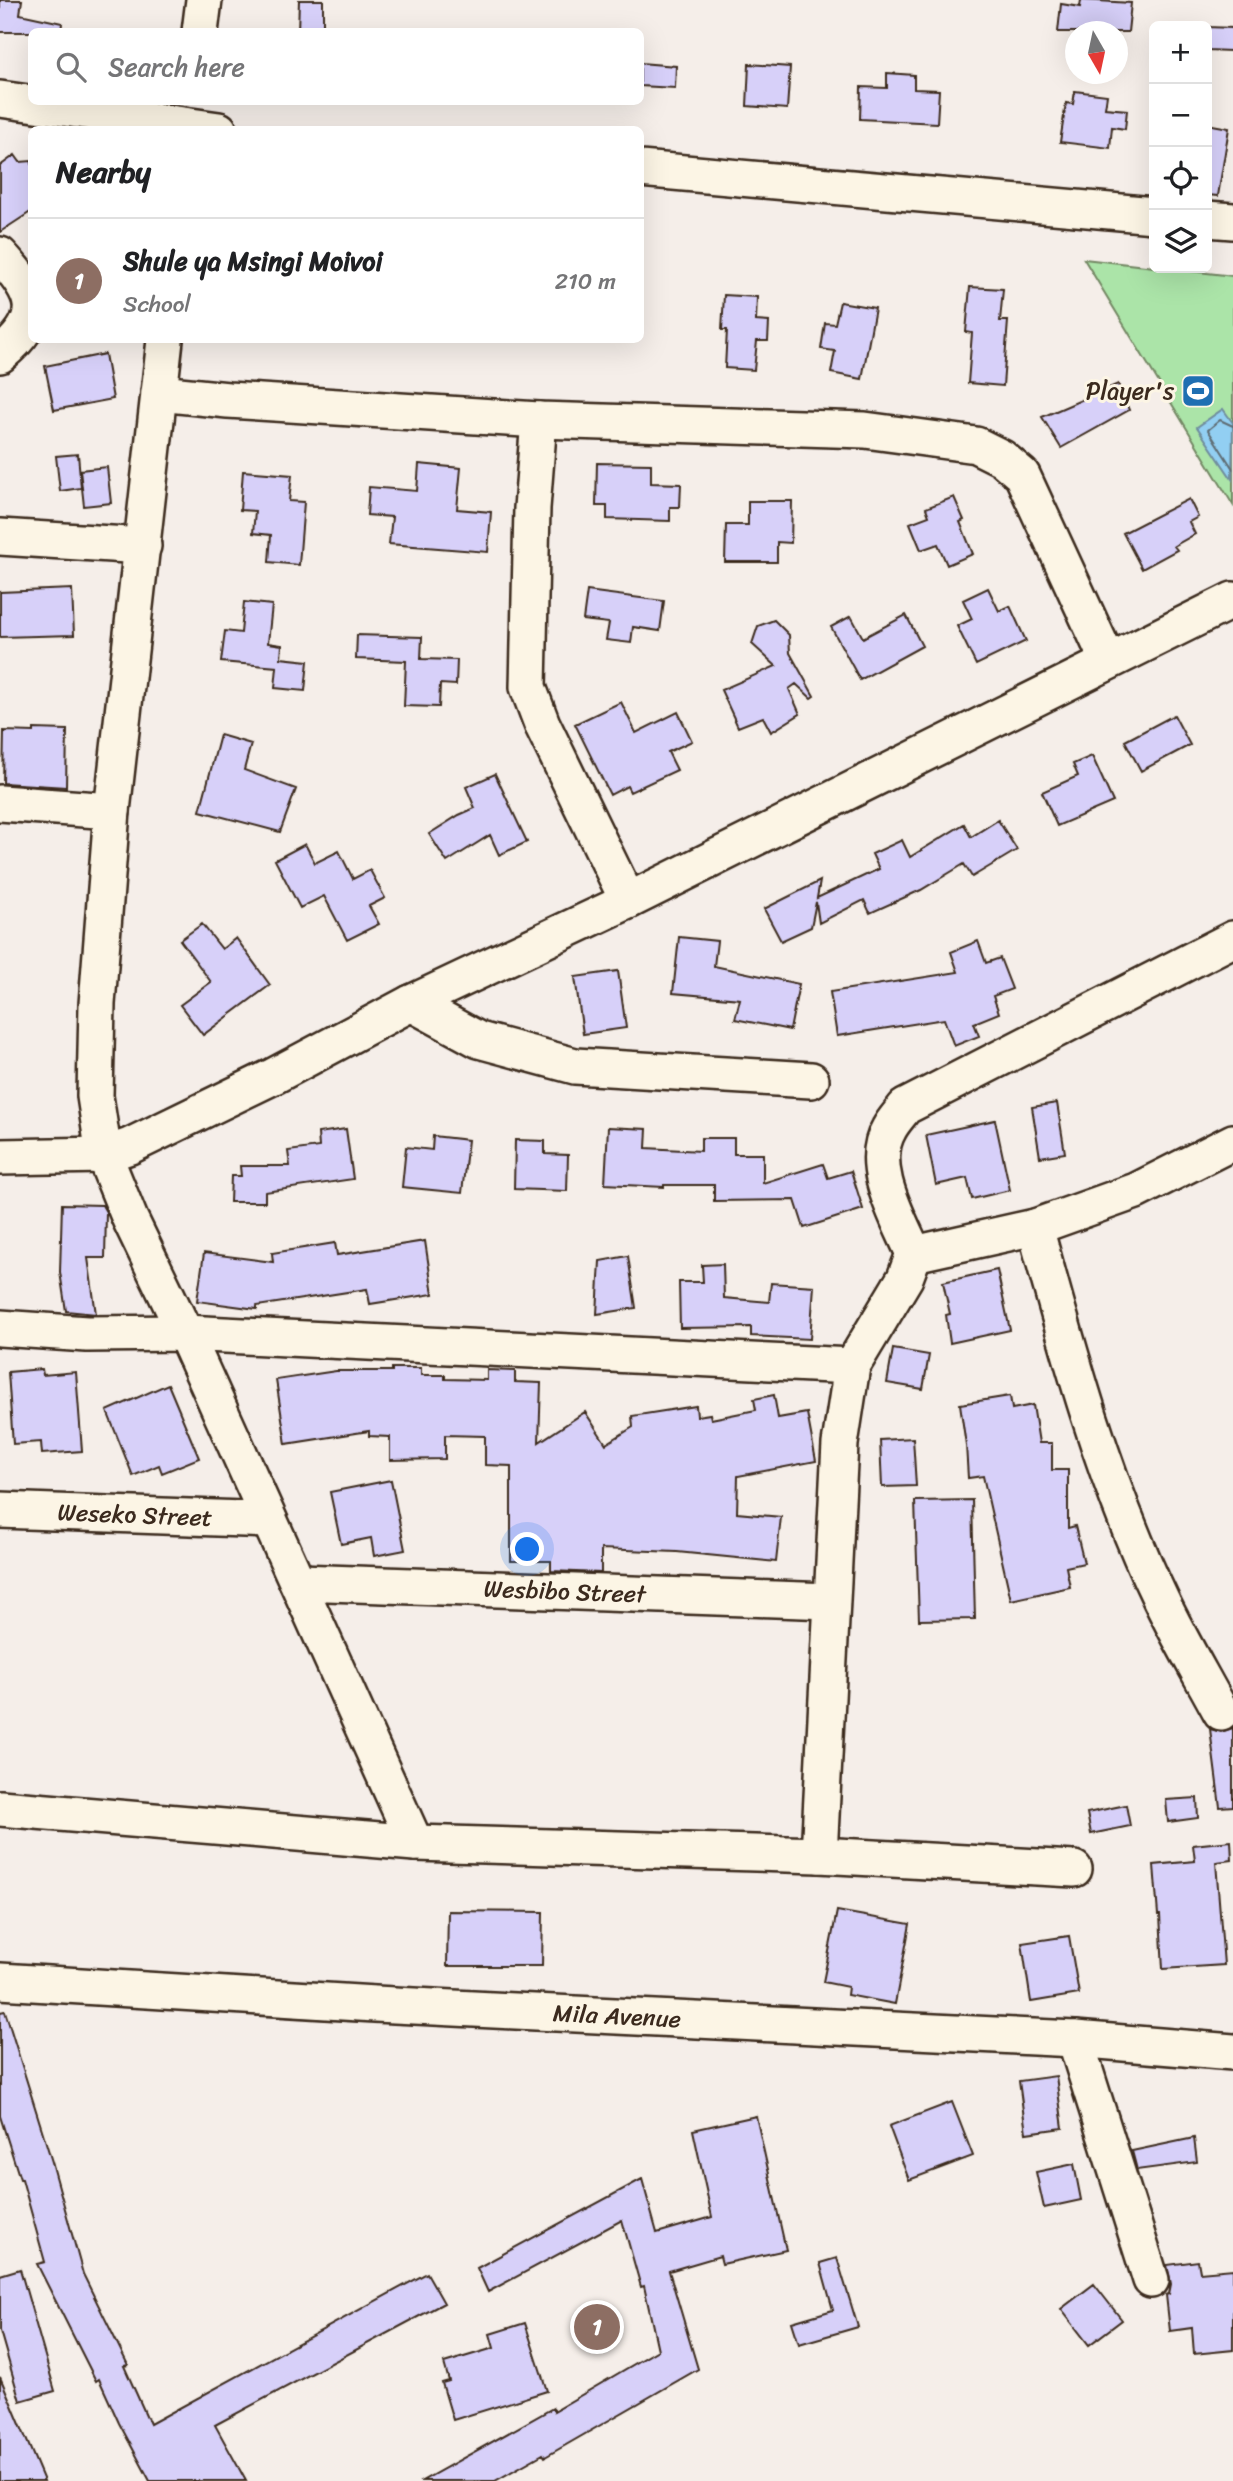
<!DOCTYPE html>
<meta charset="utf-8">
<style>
body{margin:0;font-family:Sriracha,sans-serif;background:#f6f6f6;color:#202124}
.controls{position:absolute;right:21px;top:21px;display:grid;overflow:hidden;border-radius:10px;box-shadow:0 7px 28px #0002}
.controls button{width:63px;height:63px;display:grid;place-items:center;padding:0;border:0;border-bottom:2px solid #e0e0e0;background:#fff;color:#202124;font:35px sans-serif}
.compass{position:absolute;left:1065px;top:21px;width:63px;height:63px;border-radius:50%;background:#fff;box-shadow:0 7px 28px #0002;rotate:171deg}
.you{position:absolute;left:528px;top:1550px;width:24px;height:24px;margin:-18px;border:5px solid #fff;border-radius:50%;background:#1a73e8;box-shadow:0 0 0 10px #1a73e833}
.badge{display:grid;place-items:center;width:46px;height:46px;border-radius:50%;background:#111827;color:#fff;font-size:23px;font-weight:700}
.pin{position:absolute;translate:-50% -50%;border:4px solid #fff;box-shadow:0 2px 7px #0006}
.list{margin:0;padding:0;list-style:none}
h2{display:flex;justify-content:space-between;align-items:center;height:91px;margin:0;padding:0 28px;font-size:30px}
h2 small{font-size:23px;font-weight:400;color:#757577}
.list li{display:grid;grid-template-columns:46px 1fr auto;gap:21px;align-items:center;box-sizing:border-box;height:126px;padding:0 28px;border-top:2px solid #e0e0e0}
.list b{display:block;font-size:26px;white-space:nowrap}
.list p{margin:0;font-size:23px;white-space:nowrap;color:#757577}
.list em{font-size:23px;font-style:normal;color:#757577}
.icon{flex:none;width:38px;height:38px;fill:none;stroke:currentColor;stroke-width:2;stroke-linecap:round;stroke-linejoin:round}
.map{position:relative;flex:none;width:1233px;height:2481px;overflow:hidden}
.search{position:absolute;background:#fff;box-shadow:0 7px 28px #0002;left:28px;top:28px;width:616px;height:77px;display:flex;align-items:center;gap:18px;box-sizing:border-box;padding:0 24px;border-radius:10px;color:#757577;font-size:26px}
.panel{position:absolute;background:#fff;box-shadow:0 7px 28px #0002;left:28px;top:126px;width:616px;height:217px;border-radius:10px}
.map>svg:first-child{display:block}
</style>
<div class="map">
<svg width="1233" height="2481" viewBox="0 0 1233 2481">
<rect width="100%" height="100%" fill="#f5eee9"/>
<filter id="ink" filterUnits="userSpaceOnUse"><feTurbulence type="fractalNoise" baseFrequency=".0143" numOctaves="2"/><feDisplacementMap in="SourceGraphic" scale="14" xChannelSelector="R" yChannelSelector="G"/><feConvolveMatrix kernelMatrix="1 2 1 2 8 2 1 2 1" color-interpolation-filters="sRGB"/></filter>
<g filter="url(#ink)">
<path fill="#abe4a8" stroke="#738763" stroke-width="2" d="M1084,259L1233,276V505Z"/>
<path fill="#92cff2" stroke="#6f8d9d" stroke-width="2" d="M1223,409L1233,423L1232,479L1197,427Z"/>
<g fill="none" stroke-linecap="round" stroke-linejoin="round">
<path stroke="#5e6c73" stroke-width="2" d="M1233,426L1220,420L1208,430L1233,469"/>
</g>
<path fill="#d7d0f9" stroke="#3b2a1e" stroke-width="2" d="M0,0H22L20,14L62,23L61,32H0Z
M299,0H323V32H298Z
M1081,0L1131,3L1128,32H1058L1061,4L1080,7Z
M1207,27L1233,28L1231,51L1207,50Z
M640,63L676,66L675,88L640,86Z
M749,64L790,67L787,109L747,106Z
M887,73L914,75V89L939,90L937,123L860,119L861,87L887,88Z
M1075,91L1107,95L1105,108L1127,110L1125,129L1112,127L1110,148L1060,142L1066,103L1073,104Z
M1207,124L1229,128L1218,196L1207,195Z
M15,155L20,162L32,161V211L0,232V166Z
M970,287L1003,289L1000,321H1008L1003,386L968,383L972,333L966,332Z
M724,295L757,297L756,321L769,322L768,341H757L754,370L725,368L727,330H722Z
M840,302L875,308L862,379L831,373L835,351L821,349L825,323L835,324Z
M105,354L113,399L54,410L45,366Z
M1118,384L1129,410L1061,448L1042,417Z
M78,454L81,488L60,491L56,456Z
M597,463L651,464V483L681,484L680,507H670V521L607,519V506H596Z
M419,464L461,468L457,509L491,512L488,552L389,544L392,517L367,515L369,487L417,491Z
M107,467L111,503L84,506L80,470Z
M243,471L292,475L289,501L304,502L299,565L269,562L271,535L253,533L255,511L240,510Z
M954,497L964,520L960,522L973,554L947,565L938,544L921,550L910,523L929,516L926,508Z
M1189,499L1198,517L1189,522L1195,534L1174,546L1177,550L1142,569L1123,533Z
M748,501H792L791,543L777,542V562H725L726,525H748Z
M988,588L999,611L1010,606L1026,641L976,665L957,626L972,619L963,600Z
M72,589L74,635L0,637V592Z
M587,591L664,601L660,631L633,627L631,643L606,640L609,623L583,620Z
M244,602L272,605L268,643L282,645L281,658L308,661L305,691L275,688L277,667L221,662L225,631L241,633Z
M906,615L922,646L860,680L831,627L851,616L863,638Z
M774,620L789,635L790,653L814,696L811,698L796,684L789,689L800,714L771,732L763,717L738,727L721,690L776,666L752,644L758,626Z
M357,635L422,637L421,659L457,660L456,685L440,684L439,707L404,706L406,661L356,659Z
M621,702L636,733L678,712L692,741L668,752L677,770L630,792L627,786L610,795L575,724Z
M1174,715L1190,745L1141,771L1125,741Z
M34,729L67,730L66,787L3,783L4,731L34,732Z
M220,735L251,744L244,770L296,789L280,832L200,811Z
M1092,756L1113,802L1057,826L1042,792L1078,776L1073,764Z
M495,774L527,842L499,855L490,835L447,862L429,834L459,815L475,808L466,787Z
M998,820L1017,850L972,877L964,864L921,890L870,913L864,900L819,923L816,902L811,927L781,941L764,909L820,881L817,898L879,869L872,854L902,840L910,857L964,824L971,837Z
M305,844L315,863L339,851L353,879L370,870L385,898L369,906L379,924L347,940L324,896L300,908L275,860Z
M202,924L222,949L236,938L270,985L203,1035L180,1005L211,982L180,940Z
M679,937L717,941L714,966L799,984L790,1030L735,1019L740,999L673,993Z
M978,941L986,963L1000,958L1012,989L993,996L999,1013L974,1023L979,1036L954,1046L944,1019L837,1036L830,992L958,972L951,952Z
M618,971L626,1028L583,1034L575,977Z
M1057,1103L1065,1153L1040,1157L1032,1107Z
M995,1120L1010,1190L972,1199L967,1178L936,1185L926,1135Z
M608,1127L647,1129L646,1148L701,1151V1138H734V1154H763V1183L823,1164L828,1178L851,1171L863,1209L804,1228L795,1200L714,1201V1185H664V1187L605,1184Z
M346,1129L353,1179L265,1192V1202H230L231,1176H241L240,1166H290L288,1151L319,1147L318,1133Z
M433,1136L468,1140L462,1193L402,1187L406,1147L432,1150Z
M515,1140L545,1141V1154L568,1155L567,1191L514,1189Z
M62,1204L102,1205L106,1212L105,1258H88L96,1314L66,1311L60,1272Z
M425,1241L433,1294L370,1304L367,1289L257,1306V1309L197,1301L204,1253L273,1262L272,1253L335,1243L337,1255Z
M628,1256L636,1308L597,1314L600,1261Z
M723,1264L724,1298L769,1302L771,1283L814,1286L810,1339L751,1336V1327L680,1328L679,1282H703L702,1265Z
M997,1270L1010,1330L950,1343L946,1315L950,1314L943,1282Z
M893,1349L929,1355L923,1389L887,1383Z
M392,1368H421V1375H445V1379L487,1380V1370L515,1371V1382L541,1383L539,1442L585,1412L606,1444L633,1427L632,1416L696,1406L697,1416L710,1414L711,1419L756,1410L754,1399L774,1395L778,1418L807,1413L816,1461L738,1476L737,1513L781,1517L776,1562L677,1552L601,1549V1573L551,1571V1561H511V1466L485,1465V1436L445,1435V1459L390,1460V1437L369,1436V1431L286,1444L276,1380L336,1371H392Z
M42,1369L43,1375L76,1372L82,1451L42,1454L41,1442L13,1444L8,1372Z
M168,1384L199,1458L162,1473L159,1465L133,1476L107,1411Z
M1010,1396L1012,1409L1033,1405L1039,1443H1052V1470H1068V1528L1075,1526L1084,1563L1066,1567L1070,1587L1011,1600L983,1476L968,1478L966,1445L960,1404Z
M913,1438L916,1486L882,1487L880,1440Z
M391,1480L405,1550L374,1556L371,1538L341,1544L330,1492Z
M972,1500L975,1619L919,1620L915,1501Z
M1233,1728V1806L1220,1807L1210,1729L1221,1732Z
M1197,1798L1198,1818L1168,1822L1166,1800Z
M1126,1805L1130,1826L1091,1834L1087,1813Z
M1231,1841L1232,1860L1216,1862L1224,1965L1163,1969L1160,1915H1158L1154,1865L1195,1861L1193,1845Z
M448,1911L543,1912L542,1966H447Z
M837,1911L910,1924L895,2004L847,1995L848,1987L823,1982Z
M1069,1936L1079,1994L1031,2002L1022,1943Z
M5,2011L52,2162L83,2274L128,2365L124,2366L150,2424L427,2273L444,2303L215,2425L246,2481H150L119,2423L99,2379L96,2381L37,2264L45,2262L22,2179H20L0,2116V2012Z
M1056,2076L1063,2128L1026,2133L1019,2081Z
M952,2102L973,2156L909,2180L889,2126Z
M756,2116L786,2250L722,2264L720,2256L669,2271L698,2369L545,2457L543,2454L495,2481H422L553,2408L554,2411L658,2350L644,2286L641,2287L622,2220L488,2292L477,2268L642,2179L657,2233L712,2217L693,2130Z
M1194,2138L1197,2162L1137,2170L1132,2151Z
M1074,2164L1081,2200L1044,2208L1036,2172Z
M837,2258L858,2327L799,2344L792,2322L833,2310L820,2263Z
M1198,2261L1200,2272L1233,2269V2350L1194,2354L1192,2328L1170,2331L1166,2295L1169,2294L1171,2284L1167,2265Z
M20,2269L55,2391L20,2401L0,2331V2275Z
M1094,2284L1122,2320L1089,2345L1061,2309Z
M525,2323L547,2391L453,2420L442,2383L449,2381L444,2363L494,2348L490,2334Z
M0,2377L44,2481H0Z"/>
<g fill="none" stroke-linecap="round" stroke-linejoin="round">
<defs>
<g id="minor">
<path d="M200,32L204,0"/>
<path d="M0,99L219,130"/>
<path d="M640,169L1154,215"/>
<path d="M1207,219L1233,221"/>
<path d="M0,255C37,295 46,317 0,355"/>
<path d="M165,340L112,811L97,1004L95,1096L104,1155L130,1219L185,1333L415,1843"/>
<path d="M159,393L228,400L539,420L865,430L976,445L1002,458L1022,475L1108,661"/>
<path d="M539,420L532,508L528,687L542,724L628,901"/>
<path d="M0,537L143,546"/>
<path d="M0,803L112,811"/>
<path d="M411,1003L479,1040L575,1066L811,1080"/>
<path d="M0,1157L104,1155L130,1146L274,1076L411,1003L628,901L1233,600"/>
<path d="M1035,1227C1069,1353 1104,1482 1161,1600C1179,1638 1201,1675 1221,1712"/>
<path d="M914,1254L1035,1227L1136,1191L1233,1142"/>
<path d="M0,1328L87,1334L185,1333L852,1366"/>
<path id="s1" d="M0,1510L269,1520"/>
<path id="s2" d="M299,1582L831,1601"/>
<path d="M0,1808L415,1843L819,1855L1074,1869"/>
<path d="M819,1855L840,1444L852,1366L905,1278L914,1254C899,1219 867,1166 889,1129C893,1121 900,1114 905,1107L1233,939"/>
<path id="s3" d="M0,1981L375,2004L1075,2039L1233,2052"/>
<path d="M1075,2039L1151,2280"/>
</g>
</defs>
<use href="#minor" stroke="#3b2a1e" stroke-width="40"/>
<use href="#minor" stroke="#fcf5e5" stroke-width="35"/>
</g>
</g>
<defs>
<symbol id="stadium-square" viewBox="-11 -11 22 22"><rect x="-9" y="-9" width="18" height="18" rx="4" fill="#1f6fb2" stroke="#fcf5e5"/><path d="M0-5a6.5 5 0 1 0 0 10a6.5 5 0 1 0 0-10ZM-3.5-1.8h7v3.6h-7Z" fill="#fff"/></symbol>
</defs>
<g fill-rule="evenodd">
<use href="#stadium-square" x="1179" y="372" width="38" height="38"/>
</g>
<g text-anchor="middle" stroke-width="6" stroke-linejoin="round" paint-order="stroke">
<g font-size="24" fill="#3b2a1e" stroke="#fcf5e5" text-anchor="end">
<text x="1174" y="399">Player's</text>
</g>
<g font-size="24" fill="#3b2a1e" stroke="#fcf5e5">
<text dy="8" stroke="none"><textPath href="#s1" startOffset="135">Weseko Street</textPath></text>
<text dy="8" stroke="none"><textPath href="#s2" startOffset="266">Wesbibo Street</textPath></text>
<text dy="8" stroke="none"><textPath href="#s3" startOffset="618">Mila Avenue</textPath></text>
</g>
</g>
</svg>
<div class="controls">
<button>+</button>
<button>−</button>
<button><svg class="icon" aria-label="locate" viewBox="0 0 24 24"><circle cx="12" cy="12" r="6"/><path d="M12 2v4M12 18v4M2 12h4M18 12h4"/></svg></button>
<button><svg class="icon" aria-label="layers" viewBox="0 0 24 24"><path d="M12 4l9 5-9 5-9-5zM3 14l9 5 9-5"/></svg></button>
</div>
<svg class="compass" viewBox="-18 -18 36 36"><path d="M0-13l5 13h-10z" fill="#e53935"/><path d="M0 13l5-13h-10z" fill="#757577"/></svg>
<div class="you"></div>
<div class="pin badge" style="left:597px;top:2327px;background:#8d6e63">1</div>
<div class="search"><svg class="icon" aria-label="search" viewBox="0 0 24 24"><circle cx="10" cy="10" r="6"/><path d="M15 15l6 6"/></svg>Search here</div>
<section class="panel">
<h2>Nearby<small></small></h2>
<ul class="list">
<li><span class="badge" style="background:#8d6e63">1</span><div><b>Shule ya Msingi Moivoi</b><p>School</p></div><em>210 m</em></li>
</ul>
</section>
</div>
